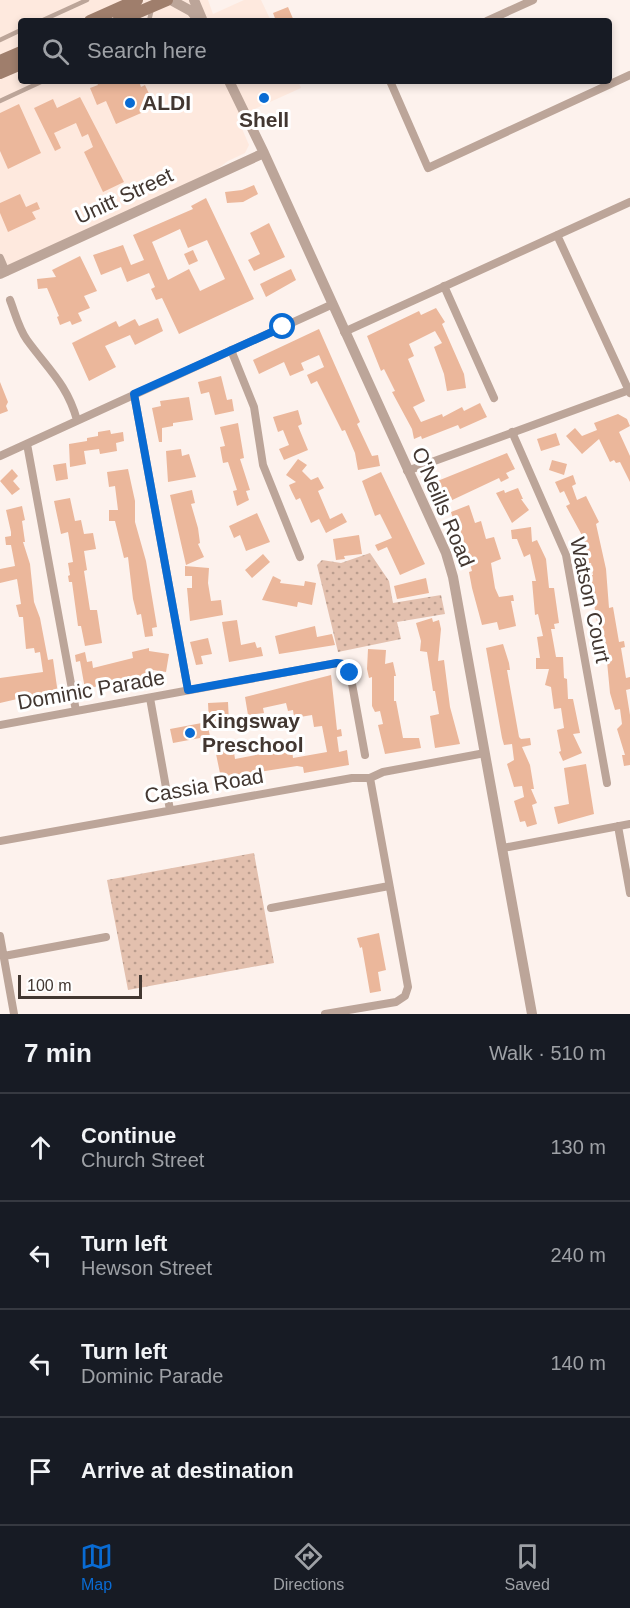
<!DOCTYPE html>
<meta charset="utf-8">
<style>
body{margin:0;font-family:Helvetica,sans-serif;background:#20242c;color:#f1f3f6}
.scale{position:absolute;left:18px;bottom:15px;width:124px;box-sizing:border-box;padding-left:6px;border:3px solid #423731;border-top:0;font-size:16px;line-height:21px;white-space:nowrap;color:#423731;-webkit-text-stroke:4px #fff;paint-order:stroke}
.stop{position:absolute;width:18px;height:18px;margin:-14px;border:4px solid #096bd3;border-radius:50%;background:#fff}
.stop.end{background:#096bd3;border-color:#fff;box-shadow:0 2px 6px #0008}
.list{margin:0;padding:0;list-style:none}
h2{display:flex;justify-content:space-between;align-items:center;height:78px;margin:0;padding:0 24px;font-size:26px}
h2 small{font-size:20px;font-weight:400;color:#9ea1a6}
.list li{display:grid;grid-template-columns:39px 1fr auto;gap:18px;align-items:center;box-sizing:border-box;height:108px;padding:0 24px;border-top:2px solid #363941}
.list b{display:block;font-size:22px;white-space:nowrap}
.list p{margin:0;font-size:20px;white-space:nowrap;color:#9ea1a6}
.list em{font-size:20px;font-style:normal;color:#9ea1a6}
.icon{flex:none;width:33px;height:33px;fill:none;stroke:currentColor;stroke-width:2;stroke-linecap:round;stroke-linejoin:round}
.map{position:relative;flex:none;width:630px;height:1014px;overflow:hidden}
.search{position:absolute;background:#171b24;box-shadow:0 3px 9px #0003;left:18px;right:18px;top:18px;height:66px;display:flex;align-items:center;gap:15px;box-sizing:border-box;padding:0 21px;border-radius:6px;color:#9ea1a6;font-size:22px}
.sheet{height:510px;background:#171b24}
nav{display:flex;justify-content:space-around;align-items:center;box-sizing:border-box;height:84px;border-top:2px solid #363941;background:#171b24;font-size:16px;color:#9ea1a6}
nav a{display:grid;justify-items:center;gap:3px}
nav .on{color:#096bd3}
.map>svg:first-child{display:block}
</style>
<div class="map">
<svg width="630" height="1014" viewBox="0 0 630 1014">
<defs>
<pattern id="grass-dots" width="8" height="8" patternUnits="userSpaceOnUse" patternTransform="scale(1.5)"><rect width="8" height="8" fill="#e3c0ae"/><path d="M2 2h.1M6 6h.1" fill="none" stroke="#ba9d8e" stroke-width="1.8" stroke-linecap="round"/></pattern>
</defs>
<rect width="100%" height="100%" fill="#fdf2ed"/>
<path fill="#fee9de" d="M0,0H208L213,14L244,0H261L271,21H21V81H298L301,88L237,117L249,145L245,153L228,161L213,172L0,269Z"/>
<path fill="url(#grass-dots)" d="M370,553L389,581L393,603L441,595L445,614L397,622L401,639L338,652L317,565L322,560L341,563Z
M254,853L274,963L128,990L107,880Z"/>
<path fill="#ebb79b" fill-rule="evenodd" d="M288,7L294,21H276L273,13Z
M96,81H139L141,87L145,85L155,107L116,124L106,101L97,105L90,88L98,85Z
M80,97L124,182L103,192L84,152L93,147L88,134L82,137L76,123L54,133L61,148L55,151L34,108L53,99L57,108Z
M19,104L41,153L8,169L0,151V113Z
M254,185L258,194L243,202L227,203L225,192L242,190Z
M20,194L26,207L37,202L40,209L32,212L36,219L8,232L0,213V203Z
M206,198L254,299L179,334L162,298L156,300L151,289L155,287L149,273L127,282L121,267L101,275L93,255L123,245L131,265L144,260L133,235L193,209L191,206ZM180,229L188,248L207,240L225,279L200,291L189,269L168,280L152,242Z
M269,223L285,257L254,271L248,260L260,254L250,233Z
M193,250L198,261L189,265L184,254Z
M80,256L97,291L84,296L90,308L78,313L82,321L72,325L70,321L60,325L57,317L59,316L47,288L38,289L37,279L56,277L52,270Z
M291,269L296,280L266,297L260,284Z
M436,308L445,322L442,324L464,374L466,388L447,391L444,374L434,347L442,343L435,331L409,344L414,356L408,359L425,401L413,407L421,422L442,414L443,417L462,407L464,411L480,403L487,417L460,429L458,425L422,439L421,436L414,439L412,429L392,392L395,391L384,369L381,371L367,336L419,311L421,315Z
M158,318L163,331L135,345L130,335L105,346L116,367L89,381L72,343L116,321L119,327L135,319L139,326Z
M319,329L360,422L357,424L372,456L378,455L380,466L358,470L355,453L345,430L342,431L317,381L311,384L307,375L324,367L319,355L301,363L304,370L290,376L284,362L259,374L253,360Z
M221,376L227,400L232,399L234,411L215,415L209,392L201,394L198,382Z
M0,382L8,402L6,406L8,411L0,414Z
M189,397L193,420L173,423V426L162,428V442H159L152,408L161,406L160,401Z
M298,410L302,424L298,426L308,450L284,460L279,449L289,445L283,430L278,432L273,417Z
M618,414L627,419L630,426L619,432L630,456V482L620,462L616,463L614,460L610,462L599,439L582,454L566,436L575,428L582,436L597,430L594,423Z
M238,423L244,458L240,459L250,490L246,491L249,500L237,506L233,491L237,490L228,462L223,463L220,447L225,446L220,427Z
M110,430L111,434L123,432L124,441L116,443L117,451L100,454L99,449L84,451L86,464L70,467L69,444L87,441V438L98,436V432Z
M556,433L560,445L541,451L537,439Z
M181,449L182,456L189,454L196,477L168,482L166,451Z
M507,453L515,469L506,473L509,478L501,482L499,478L448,502L446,497L443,499L435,482Z
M298,459L307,465L302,471L311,480L318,477L324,488L318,491L330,519L342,513L347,522L326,533L319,519L311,523L300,498L296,500L291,490L289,485L296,482L286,475Z
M552,460L567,464L564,475L549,470Z
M66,463L68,479L56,481L53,465Z
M12,469L18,476L13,481L20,489L12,495L0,481Z
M128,469L135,501V522L146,561L157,627L152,628L153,636L145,637L141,614L137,615L133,599L128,557L124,558L115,521H109V510H118L115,486L109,487L107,472Z
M381,472L425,564L400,575L387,547L378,551L375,545L392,538L380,514L375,516L362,481Z
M573,475L576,484L572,486L577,500L586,496L599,522L596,524L606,569L609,608L613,607L619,642L624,641L625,647L621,648L626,678L630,677V689L626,690L630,715V765L624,766L622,755H625L617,729L622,724L620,709L615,710L610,693L606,651L602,652L591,586L589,575H593L591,563H585L581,539H584L566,506L570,504L564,491L560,493L555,482Z
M518,488L523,499H521L529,510L512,523L496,493L504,490L505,493Z
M192,490L195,503L191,504L198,528L200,543L198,544L204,557L186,565L170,495Z
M70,498L75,521L81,520L84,534L93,533L96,549L84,551L87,570L84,571L90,610H97L102,643L85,646L81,626H78L72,582H69L68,576L70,575L68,563L73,562L68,532L61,534L54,501Z
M469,505L475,523L481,521L486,539L494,537L501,559L491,563L495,588L499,597L513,595L514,601H511L516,626L499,630L497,622L482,625L472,588L469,572L472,571L465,546L456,518L453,519L451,512Z
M22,506L25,520L22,521L25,542H23L30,564L34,602L40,618L48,660L53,659L58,694L43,696V693L0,703V678L43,672L40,652L35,653L34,648L26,649L23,617H19L16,605L21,604L17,579L0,583V569L15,566L11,545H6L5,537L11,536V532L6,510Z
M257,513L270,542L246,551L240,535L234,538L229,526Z
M531,527L532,542L537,540L546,559L549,588H554L559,623L554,624L555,629H551L556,657H563L564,678L567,679L568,699H573L580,733L573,734L582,753L563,761L559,752L561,751L557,730L564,728L561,708L554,709L551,687L545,685L549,669H536V658H540L537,637L543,636L538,614L535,615L532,581H536L530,554L524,557L517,539H512L511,530Z
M359,535L362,554L344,556L345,559L336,560L333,539Z
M263,554L270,562L252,578L245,570Z
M185,566L209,568L208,583L211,601L221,600L223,615L190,621L187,588H192V576H185Z
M273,576L281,580L280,583L304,586L305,581L316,583L312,605L298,602L297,607L262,600Z
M426,578L429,593L397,599L394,586Z
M432,618L433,622L439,620L441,629L438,661L444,660L450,707L460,744L435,748L430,716L439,714L435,691H433L427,652L420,651L421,641L416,623Z
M237,620L241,645L255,642L257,648L261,647L263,656L229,662L222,622Z
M315,626L317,637L332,634L335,645L279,654L275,636Z
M208,638L212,654L201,656L203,664L196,665L190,642Z
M503,644L509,663L510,670H507L519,737L521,739L530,738L531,745L522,747L530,765L534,789H531L537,803L532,805L537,824L527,827L525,821L520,822L514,801L524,797L522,786L514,787L507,764L514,760L512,744L504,745L502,738L486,648Z
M149,648V651L169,654L166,672L153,670L154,676L104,688L103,685L85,689L80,661L76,662L75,655L85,652L87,662L92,661L93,668L133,658L132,652Z
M368,649L386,650L385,664L393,662L396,676H394V701H396L403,738H419L421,748L385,754L378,725L383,724L380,711L375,712L372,706V677L369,678L367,669Z
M331,675L337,730L341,729L342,736L337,737L339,752L347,750L349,765L304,773L303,767L297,766L221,778L216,754L233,746L235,759L261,754V749L273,747V752L292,749L293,758L327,752L322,726L314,727L312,715L294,718L293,710L288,711L286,703L263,708L264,713L248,715L245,697Z
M228,702L229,723H209L208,703Z
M207,722L211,741L201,743L200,738L173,743L170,729Z
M586,764L594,814L558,824L554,807L569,804L564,768Z
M379,933L386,970L378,972L381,991L370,993L362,947L360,948L357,938Z"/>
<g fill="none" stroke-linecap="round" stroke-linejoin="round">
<path stroke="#bca599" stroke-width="4.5" d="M41,21L87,0
M149,21L152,8
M0,40L21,30
M0,101L43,81"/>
<path stroke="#bca599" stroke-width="8" d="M487,21L533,0
M390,81L428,168L630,75
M557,235L630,393
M0,258L6,272
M444,286L494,398
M10,300C15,313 19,329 27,340C48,369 67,384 77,420
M344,332L630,202
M231,350L254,407L263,465L300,557
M134,394L188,690
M512,432L566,555L607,783
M27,444L76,711
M0,456L333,304
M407,471L629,390
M150,698L170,810
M0,725L337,663L343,664L350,673L365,755
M618,826L630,893
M0,841L352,778H370L383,772L485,753
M503,848L630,824
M271,908L389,886
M0,936L14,1014
M4,956L106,937
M325,1014L396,1002L405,996L408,987L370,778"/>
<path stroke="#bca599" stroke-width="10" d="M171,0L191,11L199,21
M194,0L202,19
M229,81L264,153L446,553L453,577L532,1014
M0,274L264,153"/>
<path stroke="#9f7e6c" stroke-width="12" d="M90,21L137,0
M118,21L167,0
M0,61L21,52
M0,73L21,64"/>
</g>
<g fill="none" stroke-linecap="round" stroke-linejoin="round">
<path stroke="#096bd3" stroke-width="8" d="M283,327L134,394L188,690L337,663L343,664L350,673"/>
</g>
<g fill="#096bd3" stroke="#fff" stroke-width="2">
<circle cx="264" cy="98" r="6"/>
<circle cx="130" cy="103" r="6"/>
<circle cx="190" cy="733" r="6"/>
</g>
<g text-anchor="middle" stroke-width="6" stroke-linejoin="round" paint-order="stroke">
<g font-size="21" font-weight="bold" fill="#423731" stroke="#fff" text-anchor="start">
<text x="142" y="110">ALDI</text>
<text x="264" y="127" text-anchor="middle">Shell</text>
<text x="202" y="728">Kingsway<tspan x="202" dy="24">Preschool</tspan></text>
</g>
<g font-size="21" fill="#423731" stroke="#fff">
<text transform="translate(124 196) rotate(-25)" y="7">Unitt Street</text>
<text transform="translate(443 507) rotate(67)" y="7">O'Neills Road</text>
<text transform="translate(590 600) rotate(78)" y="7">Watson Court</text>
<text transform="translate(91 690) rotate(-10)" y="7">Dominic Parade</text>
<text transform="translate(204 786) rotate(-10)" y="7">Cassia Road</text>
</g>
</g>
</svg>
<div class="scale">100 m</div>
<div class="stop" style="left:283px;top:327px"></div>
<div class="stop end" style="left:350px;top:673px"></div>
<div class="search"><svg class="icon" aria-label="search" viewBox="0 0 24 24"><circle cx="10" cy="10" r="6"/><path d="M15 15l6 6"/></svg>Search here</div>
</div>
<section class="sheet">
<h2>7 min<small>Walk · 510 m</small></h2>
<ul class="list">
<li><svg class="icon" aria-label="ahead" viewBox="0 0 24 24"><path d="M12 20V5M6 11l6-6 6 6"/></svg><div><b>Continue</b><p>Church Street</p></div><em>130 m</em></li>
<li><svg class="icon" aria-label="left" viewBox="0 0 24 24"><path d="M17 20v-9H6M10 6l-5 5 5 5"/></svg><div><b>Turn left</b><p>Hewson Street</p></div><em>240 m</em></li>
<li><svg class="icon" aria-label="left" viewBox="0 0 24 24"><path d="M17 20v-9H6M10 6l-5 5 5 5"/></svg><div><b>Turn left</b><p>Dominic Parade</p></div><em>140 m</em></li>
<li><svg class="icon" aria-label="arrive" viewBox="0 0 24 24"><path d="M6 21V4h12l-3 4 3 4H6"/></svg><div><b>Arrive at destination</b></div></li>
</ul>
</section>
<nav>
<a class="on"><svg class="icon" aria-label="map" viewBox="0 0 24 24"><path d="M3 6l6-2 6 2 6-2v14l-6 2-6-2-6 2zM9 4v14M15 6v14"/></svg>Map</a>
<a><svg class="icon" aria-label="directions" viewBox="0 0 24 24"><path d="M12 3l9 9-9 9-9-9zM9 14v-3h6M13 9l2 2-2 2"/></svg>Directions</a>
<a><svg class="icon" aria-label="saved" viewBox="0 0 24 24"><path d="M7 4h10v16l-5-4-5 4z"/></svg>Saved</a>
</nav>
